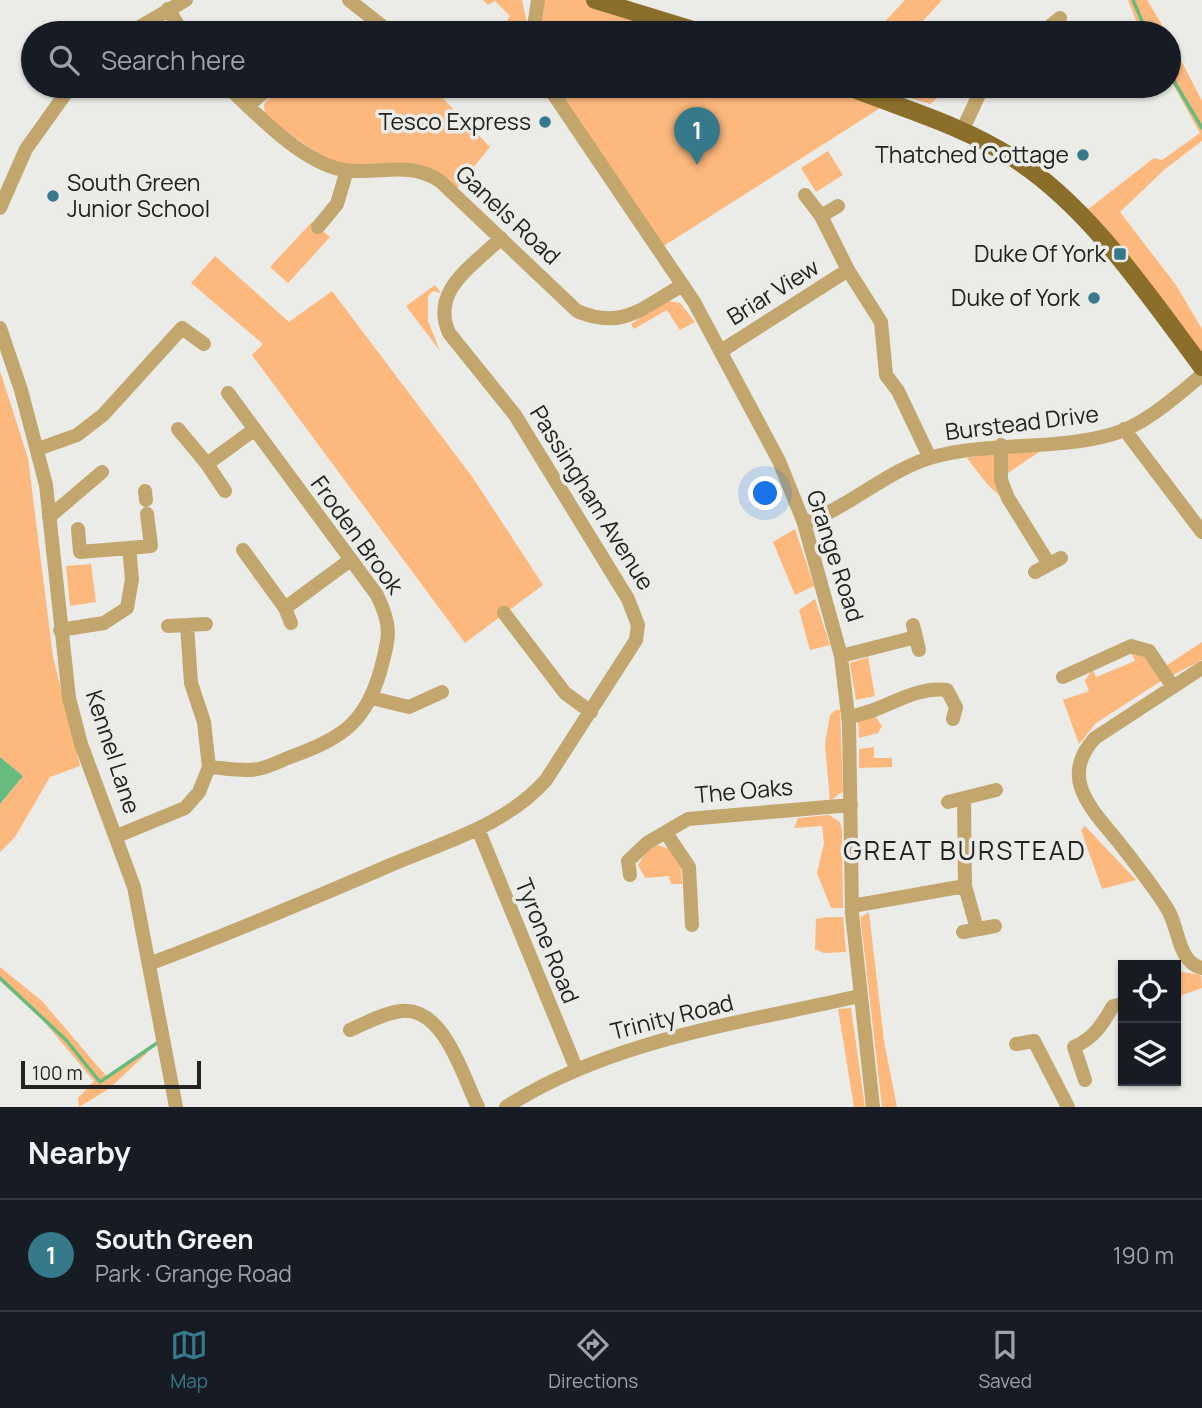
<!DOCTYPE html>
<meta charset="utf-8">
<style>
body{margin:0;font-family:Manrope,sans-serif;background:#242831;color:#f1f3f6}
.controls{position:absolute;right:21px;bottom:21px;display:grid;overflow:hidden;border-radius:0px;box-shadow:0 2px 5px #0004}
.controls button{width:63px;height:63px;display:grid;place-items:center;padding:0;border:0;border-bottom:2px solid #363941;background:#171b24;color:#f1f3f6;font:35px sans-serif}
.scale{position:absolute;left:21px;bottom:18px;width:180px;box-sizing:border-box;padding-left:7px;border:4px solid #222220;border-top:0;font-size:19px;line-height:24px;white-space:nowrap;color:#222220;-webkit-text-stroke:5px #ebebe7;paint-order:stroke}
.you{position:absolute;left:766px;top:494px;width:24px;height:24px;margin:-18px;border:5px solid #fff;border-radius:50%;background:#1a73e8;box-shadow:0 0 0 10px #1a73e833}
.badge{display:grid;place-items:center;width:46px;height:46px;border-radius:50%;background:#36798a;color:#fff;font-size:23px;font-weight:700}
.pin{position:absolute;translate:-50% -58px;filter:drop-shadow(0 2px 4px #0008)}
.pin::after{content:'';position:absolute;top:37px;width:24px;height:21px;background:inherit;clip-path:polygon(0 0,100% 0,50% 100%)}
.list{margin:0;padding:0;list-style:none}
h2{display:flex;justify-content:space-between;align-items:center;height:91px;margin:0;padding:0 28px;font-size:30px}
h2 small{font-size:23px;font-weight:400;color:#9ea1a6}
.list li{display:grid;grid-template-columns:46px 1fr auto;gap:21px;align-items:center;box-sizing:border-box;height:112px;padding:0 28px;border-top:2px solid #363941}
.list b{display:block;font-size:26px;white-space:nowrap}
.list p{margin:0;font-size:23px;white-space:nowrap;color:#9ea1a6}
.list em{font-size:23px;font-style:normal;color:#9ea1a6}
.icon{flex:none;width:38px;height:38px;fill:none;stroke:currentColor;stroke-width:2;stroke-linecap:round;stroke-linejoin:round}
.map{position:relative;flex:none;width:1202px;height:1107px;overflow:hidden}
.search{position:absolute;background:#171b24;box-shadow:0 2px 5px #0004;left:21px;right:21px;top:21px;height:77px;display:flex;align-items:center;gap:18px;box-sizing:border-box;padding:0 24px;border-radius:38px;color:#9ea1a6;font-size:26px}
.sheet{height:203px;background:#171b24}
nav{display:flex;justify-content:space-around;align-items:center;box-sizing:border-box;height:98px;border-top:2px solid #363941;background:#171b24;font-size:19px;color:#9ea1a6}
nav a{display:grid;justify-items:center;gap:4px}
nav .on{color:#36798a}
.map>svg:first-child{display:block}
</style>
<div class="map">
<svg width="1202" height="1107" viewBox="0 0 1202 1107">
<rect width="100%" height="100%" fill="#ebebe7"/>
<path fill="#fcb87d" d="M483,0H522L527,23L525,32L517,31L506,22L510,16L495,1L488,5Z
M538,0H595L703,33H533Z
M905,0H942L912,33H874Z
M1128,0H1147L1167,33H1141Z
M1169,37L1202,101V141L1165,169L1120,212L1176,285L1202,329V354L1087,210L1154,158L1162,160L1200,133L1169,77Z
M281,86H431L490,147L457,188L427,168L356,167L324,158L265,116L264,104Z
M548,86H845L888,103L659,249Z
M870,86H884L912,98L931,86H951L930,104Z
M828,151L843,175L816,192L801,168Z
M312,222L330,237L288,283L270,267Z
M215,256L289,322L332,291L473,478L543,585L465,643L252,355L263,344L191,283Z
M435,285L441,293L433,291L428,296V321L440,351L406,306Z
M667,301L680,303L695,322L680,330L667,310L634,329L631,324Z
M0,371L28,458L53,657L80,766L50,777L15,837L0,852V804L23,776L0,757Z
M1042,450L1005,475V457L1009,452Z
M996,452L1002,498L987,484L967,458Z
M795,529L814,586L795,595L773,542Z
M91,564L96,602L70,606L66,566Z
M815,599L830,645L810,650L799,610Z
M1202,642V660L1173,675L1164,667Z
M1131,652L1145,653L1161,681L1096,723L1079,744L1063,700L1089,691L1085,681L1092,669L1096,677L1135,661Z
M868,657L875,696L856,700L850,663Z
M836,710H840L843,791L830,801L825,744L830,715Z
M876,717L882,726L878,733L859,738L858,719Z
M874,747V758H892V767L859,768V749Z
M829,815L840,822L842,831L843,908H831L817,873L824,843L822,826L794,828L798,818Z
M1085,826L1136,880L1102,889L1081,830Z
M657,845L674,850L681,864L682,884H671L669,876L645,878L638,865L647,851Z
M869,912L884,1041L897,1107H882L861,922V917Z
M827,917H843L846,952L824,953L815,949L816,919Z
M0,967L42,1001L107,1077L146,1050L147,1053L110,1088L79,1107L78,1098L94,1081L41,1018L0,981Z
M1182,972L1201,975L1202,988L1176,997V975Z
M851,1008L865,1107H854L838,1009Z"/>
<path fill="#68bb7e" d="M0,757L23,776L0,804Z"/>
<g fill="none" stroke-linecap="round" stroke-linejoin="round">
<path stroke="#68bb7e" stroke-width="3.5" d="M1133,0L1147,33
M1169,73L1202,128
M0,978L66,1040L100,1082L157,1043"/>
<path stroke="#c2a66d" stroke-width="14" d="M349,0L391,33
M168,9L183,33
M129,33L186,0
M332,33L338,28
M533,33L538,0
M1042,33L1060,18
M227,86C256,114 305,165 345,170C380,175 408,160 440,181L577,311C624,331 644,306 683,285
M548,86L694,302L779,461L804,523L841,656L849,724L852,913L873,1107
M248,106L271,86
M962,131L983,86
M805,195L821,216L848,270L881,322L886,375L898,391L930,458
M0,208L26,149L71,86
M821,216L838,206
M318,227L337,204L347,170
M0,328L21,390L46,485L69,698L81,744L134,887L176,1107
M721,351L848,270
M178,429L207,464L255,429
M1124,429L1202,532
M1001,445V480L1008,498L1049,564
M38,449L77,435L103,415L182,328L204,344
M207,464L225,491
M145,491L146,500
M49,517L102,472
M804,523C849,508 887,470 933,457C992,441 1055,451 1113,434C1145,425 1176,396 1202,375
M78,529L80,552L129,548
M243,550L285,608L291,623
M1035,572L1061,558
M285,608L349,561
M504,613L565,693L591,712
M913,625L919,650
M168,626L206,624
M60,630L104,623L127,608L132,579L129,548L151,546L147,514
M841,656L916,637
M1202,668L1095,738C1057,779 1094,811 1120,844C1137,866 1154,887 1168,910C1179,928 1178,963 1202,968
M1063,677L1131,646L1149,651L1173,687
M372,698L409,707L442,692
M848,717C882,713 913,685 947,690L956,707L953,719
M209,767C224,768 243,772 258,769C269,767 282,760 293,756C342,738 365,723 380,672C389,638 393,628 377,595L228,393
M964,799L965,886L977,929
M948,802L996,790
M478,829L576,1068
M666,833L689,867L692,925
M117,836L185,808L199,792L209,767L204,722L191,683L187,625
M630,875L628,861L647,843L688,819L851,805
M852,906L965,886
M963,932L995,926
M149,964C231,933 312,899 393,864C447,841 506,825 546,780L636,640L638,625L628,599L515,415L449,333C430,290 473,266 501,238
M350,1030C366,1023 384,1013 401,1011C444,1006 463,1077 478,1107
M1016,1044L1034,1041L1068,1107
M1085,1080L1074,1047C1094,1038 1102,1025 1113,1006L1123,1004
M506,1107C612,1039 738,1024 859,996"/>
<path stroke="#8c6e2b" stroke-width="18" d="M595,0L703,33
M846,86C901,108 962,125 1013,158C1089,206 1148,295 1202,367"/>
</g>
<g fill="#36798a" stroke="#ebebe7" stroke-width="2.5">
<circle cx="545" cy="122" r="7"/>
<circle cx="1083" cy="155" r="7"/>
<circle cx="53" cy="196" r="7"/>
<rect x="1113" y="247" width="14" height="14" rx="3.5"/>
<circle cx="1094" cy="298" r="7"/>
</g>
<g text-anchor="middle" stroke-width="7" stroke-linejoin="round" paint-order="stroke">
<g font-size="23" fill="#222220" stroke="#ebebe7" text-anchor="end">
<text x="531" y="130">Tesco Express</text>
<text x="1069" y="163">Thatched Cottage</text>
<text x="67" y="191" text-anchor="start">South Green<tspan x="67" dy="26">Junior School</tspan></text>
<text x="1106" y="262">Duke Of York</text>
<text x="1080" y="306">Duke of York</text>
</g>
<g font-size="23" fill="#222220" stroke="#ebebe7">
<text transform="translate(508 215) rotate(43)" y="8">Ganels Road</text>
<text transform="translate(773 292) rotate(-32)" y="8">Briar View</text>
<text transform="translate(1022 423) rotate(-7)" y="8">Burstead Drive</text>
<text transform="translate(592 498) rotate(58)" y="8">Passingham Avenue</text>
<text transform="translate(357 535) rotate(54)" y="8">Froden Brook</text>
<text transform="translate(835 556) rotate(72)" y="8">Grange Road</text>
<text transform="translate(113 752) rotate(72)" y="8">Kennel Lane</text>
<text transform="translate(744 791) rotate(-5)" y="8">The Oaks</text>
<text transform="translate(547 941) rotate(68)" y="8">Tyrone Road</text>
<text transform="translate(672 1017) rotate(-14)" y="8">Trinity Road</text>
</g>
<g font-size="26" letter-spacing="2" fill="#222220" stroke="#ebebe7">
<text x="965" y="860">GREAT BURSTEAD</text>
</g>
</g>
</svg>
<div class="controls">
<button><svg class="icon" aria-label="locate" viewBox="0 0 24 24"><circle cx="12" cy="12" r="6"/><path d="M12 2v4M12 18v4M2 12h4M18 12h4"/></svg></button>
<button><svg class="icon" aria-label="layers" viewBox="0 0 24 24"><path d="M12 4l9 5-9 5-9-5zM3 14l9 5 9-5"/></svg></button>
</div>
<div class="scale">100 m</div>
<div class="you"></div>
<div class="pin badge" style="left:697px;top:165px">1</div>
<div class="search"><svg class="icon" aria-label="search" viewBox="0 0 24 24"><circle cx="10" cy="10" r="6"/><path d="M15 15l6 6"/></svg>Search here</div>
</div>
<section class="sheet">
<h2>Nearby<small></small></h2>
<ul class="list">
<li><span class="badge">1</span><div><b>South Green</b><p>Park · Grange Road</p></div><em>190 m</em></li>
</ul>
</section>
<nav>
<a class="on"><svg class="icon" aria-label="map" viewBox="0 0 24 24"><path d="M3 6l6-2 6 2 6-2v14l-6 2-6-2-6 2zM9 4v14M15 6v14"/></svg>Map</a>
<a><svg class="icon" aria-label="directions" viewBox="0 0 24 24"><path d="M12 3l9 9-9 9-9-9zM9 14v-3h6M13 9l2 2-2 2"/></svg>Directions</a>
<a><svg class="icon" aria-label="saved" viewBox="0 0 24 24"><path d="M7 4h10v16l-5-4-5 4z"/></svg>Saved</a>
</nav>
